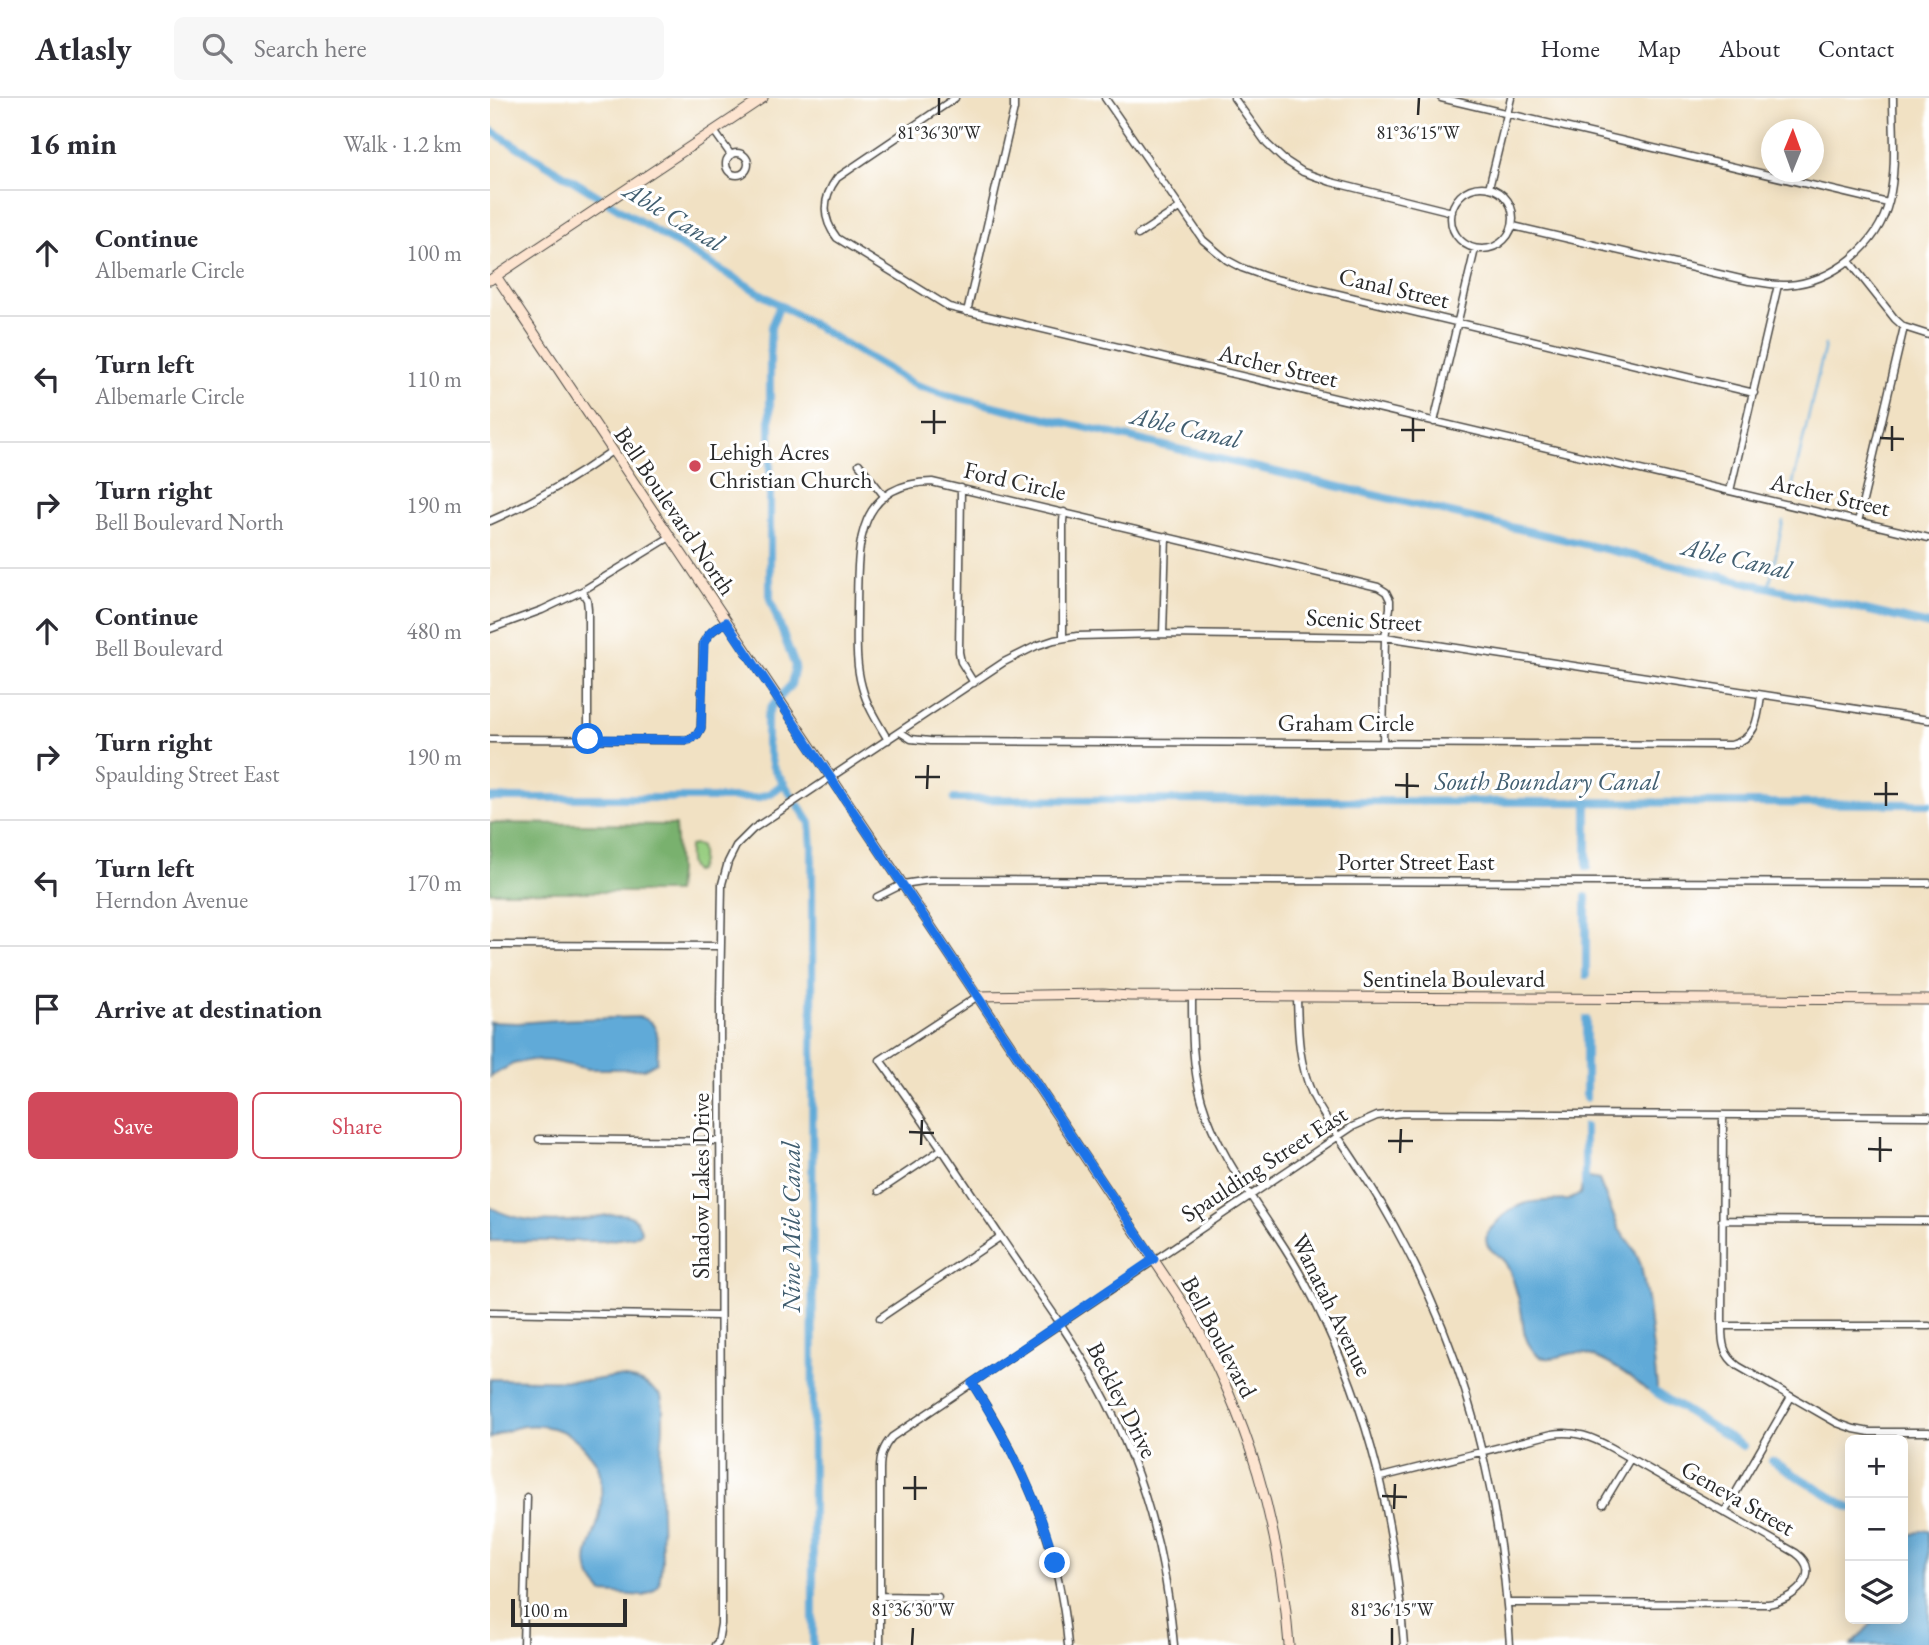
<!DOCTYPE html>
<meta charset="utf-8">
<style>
body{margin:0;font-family:"EB Garamond",serif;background:#f7f7f7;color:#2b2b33}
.controls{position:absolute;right:21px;bottom:21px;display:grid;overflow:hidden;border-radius:10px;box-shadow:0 4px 18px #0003}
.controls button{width:63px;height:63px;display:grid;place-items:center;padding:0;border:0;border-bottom:2px solid #e1e1e2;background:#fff;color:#2b2b33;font:35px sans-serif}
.compass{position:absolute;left:1271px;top:21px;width:63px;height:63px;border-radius:50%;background:#fff;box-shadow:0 4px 18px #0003;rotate:1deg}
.scale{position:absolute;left:21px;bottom:18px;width:116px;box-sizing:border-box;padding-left:7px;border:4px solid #2b2b2b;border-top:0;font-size:19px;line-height:24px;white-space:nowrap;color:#2b2b2b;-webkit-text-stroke:5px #fff;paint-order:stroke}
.stop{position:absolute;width:21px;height:21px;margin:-16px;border:5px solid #1a73e8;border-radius:50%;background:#fff}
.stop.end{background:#1a73e8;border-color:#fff;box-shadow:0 2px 7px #0008}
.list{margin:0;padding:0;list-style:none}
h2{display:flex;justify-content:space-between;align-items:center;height:91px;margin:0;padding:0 28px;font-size:30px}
h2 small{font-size:23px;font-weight:400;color:#7c7c81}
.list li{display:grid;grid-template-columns:46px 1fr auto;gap:21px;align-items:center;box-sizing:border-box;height:126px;padding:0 28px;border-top:2px solid #e1e1e2}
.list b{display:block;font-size:26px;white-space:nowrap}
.list p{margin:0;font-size:23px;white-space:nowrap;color:#7c7c81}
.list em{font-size:23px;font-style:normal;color:#7c7c81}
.actions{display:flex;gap:14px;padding:21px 28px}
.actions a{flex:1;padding:16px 0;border:2px solid #d1495b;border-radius:10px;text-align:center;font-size:24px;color:#d1495b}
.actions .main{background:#d1495b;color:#fff}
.icon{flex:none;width:38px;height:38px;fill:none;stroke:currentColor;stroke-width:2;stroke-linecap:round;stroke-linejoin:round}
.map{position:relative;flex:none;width:1439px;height:1547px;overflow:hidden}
header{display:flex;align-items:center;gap:42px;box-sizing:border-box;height:98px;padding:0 35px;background:#fff;border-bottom:2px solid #e1e1e2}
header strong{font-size:33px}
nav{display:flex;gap:38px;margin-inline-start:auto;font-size:24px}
.search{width:490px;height:63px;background:#f7f7f7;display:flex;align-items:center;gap:18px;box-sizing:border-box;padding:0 24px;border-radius:10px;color:#7c7c81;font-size:26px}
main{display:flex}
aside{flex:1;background:#fff}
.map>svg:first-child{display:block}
</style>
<header>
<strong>Atlasly</strong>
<div class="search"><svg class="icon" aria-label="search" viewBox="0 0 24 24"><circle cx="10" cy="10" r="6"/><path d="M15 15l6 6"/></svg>Search here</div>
<nav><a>Home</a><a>Map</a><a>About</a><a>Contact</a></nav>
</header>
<main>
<aside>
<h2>16 min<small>Walk · 1.2 km</small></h2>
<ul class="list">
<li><svg class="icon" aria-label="ahead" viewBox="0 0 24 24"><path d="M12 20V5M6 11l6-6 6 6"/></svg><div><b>Continue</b><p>Albemarle Circle</p></div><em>100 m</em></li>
<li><svg class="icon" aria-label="left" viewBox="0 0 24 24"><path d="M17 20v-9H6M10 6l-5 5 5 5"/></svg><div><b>Turn left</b><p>Albemarle Circle</p></div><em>110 m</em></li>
<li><svg class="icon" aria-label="right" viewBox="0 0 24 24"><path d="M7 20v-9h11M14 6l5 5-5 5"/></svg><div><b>Turn right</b><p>Bell Boulevard North</p></div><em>190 m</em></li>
<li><svg class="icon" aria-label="ahead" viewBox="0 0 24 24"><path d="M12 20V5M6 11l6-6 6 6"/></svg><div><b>Continue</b><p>Bell Boulevard</p></div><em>480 m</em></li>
<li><svg class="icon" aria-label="right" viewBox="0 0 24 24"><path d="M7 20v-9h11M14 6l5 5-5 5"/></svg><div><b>Turn right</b><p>Spaulding Street East</p></div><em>190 m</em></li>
<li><svg class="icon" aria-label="left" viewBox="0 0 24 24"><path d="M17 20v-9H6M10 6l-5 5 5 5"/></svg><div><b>Turn left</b><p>Herndon Avenue</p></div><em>170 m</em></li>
<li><svg class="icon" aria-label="arrive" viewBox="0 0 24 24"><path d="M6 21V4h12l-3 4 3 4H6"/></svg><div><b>Arrive at destination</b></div></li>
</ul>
<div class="actions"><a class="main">Save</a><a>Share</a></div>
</aside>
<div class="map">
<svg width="1439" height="1547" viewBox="0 0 1439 1547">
<rect width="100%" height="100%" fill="#fff"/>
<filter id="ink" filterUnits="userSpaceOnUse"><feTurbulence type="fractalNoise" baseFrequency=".0143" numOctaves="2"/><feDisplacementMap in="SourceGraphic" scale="14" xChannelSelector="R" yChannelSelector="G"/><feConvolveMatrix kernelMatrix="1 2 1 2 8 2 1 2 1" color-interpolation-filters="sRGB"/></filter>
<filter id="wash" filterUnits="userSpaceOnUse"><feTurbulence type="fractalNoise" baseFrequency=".00686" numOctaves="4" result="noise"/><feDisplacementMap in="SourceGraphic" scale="28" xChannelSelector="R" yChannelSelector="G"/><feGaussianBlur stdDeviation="1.57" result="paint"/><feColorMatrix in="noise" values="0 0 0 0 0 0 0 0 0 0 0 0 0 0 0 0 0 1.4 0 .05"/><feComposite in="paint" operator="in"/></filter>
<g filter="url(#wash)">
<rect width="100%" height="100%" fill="#f1e1c3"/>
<path fill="#97ce80" stroke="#617c56" stroke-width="2" d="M205,747L210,748C212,757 213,766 207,773L204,774C197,767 199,757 199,748Z"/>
<path fill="#79b16e" stroke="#526e4c" stroke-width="2" d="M0,725L185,727L188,773L186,794H0Z"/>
<path fill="#61aad8" stroke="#466a82" stroke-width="2" d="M150,919C172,924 168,946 167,964L154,971H99L60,963L41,962L23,966L0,979V924L28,925L67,922Z
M1094,1079L1109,1082L1129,1131L1144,1151L1151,1167L1158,1207L1167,1289L1164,1296L1156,1292C1142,1279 1106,1254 1086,1255C1075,1256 1061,1263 1050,1259C1046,1257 1045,1254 1042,1251C1032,1238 1034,1227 1031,1211C1028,1198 1022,1177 1016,1166C1010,1155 992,1152 997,1137C998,1132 1003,1129 1006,1125C1029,1099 1048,1104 1079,1102L1090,1096Z
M0,1109C28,1125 65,1126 96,1121C109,1119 127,1113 140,1118C147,1121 151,1128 151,1135L143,1139L112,1143H0Z
M123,1279C145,1280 155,1283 171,1298L173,1309V1330L170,1365L172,1464L169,1487L162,1494L154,1498L113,1495C85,1467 101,1451 109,1420C112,1407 113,1378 107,1366C105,1362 101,1357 97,1353C87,1341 78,1334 62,1330C40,1324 19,1329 0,1341V1281L97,1283Z
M1433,1432L1439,1433V1547H1361L1386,1521H1413V1440Z"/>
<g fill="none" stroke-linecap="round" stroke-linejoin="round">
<path stroke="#61aad8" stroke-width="2.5" d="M1301,394L1335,247
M1279,489L1293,423"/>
<path stroke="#61aad8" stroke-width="8" d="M0,32L172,137L423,286L457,297L1439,527
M290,207L281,229L280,246V501L305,568L301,587L281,609L277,619V646L283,669L302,698
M0,700H267L281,695L294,685
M464,701L1439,706
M309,708L320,725L322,748L323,1547
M1097,769V704
M1096,799V877
M1096,1000V921
M1095,1087V1029
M1162,1292L1253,1348
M1282,1363L1360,1410"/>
</g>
</g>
<g filter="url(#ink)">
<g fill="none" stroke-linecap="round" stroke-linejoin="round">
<defs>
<path id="street" d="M465,0L347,80C332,100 332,121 347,140L459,209L1439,440
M615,0L713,142L737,162L752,170L777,179L1264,295
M744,0L777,46L793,61L813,74L841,84L962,114
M951,0L1398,105
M224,33L241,57
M236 66a11 11 0 1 1 22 0a11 11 0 1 1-22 0Z
M961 120a31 31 0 1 1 62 0a31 31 0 1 1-62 0Z
M999,90L1021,0
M1023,128L1259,183C1271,184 1284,188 1297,187C1343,184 1388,148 1399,103C1407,70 1403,34 1403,0
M648,137L689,110
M1359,163L1405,221L1414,229L1439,237
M477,214L524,11V0
M944,324L985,151
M369,366L395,399
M471,390L469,554L471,564L484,585
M1240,393L1288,187
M0,423C44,404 83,381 122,353
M1368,424L1414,229
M92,493L97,502L98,511V641
M0,531L52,512L92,493L180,439
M673,536L676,438
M573,539V423L574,414
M410,634L421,641L440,643L1241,647C1267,640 1268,620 1271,597
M0,641L199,642L207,637L211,630L213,545C219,534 226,530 236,524
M398,642C388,625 377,608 372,589C365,565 367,539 367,514C368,456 362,385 442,384L888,489L896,494L900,502V510L895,539L893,645
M387,799L413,786L440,782L1439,785
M0,847L231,848
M488,898L390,962C432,1019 470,1079 510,1138C542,1186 578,1233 606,1284C651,1365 676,1455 684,1547
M702,898C702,934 702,969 712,1003C727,1054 761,1097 789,1141C803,1162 815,1184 826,1206C881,1317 905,1424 914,1547
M807,899C808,936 808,963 823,998C836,1023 854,1046 869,1070C886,1095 901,1121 915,1148C980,1271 1012,1408 1020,1547
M1233,1017L1232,1228C1232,1245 1233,1257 1248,1268L1347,1325L1364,1331L1380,1334H1439
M49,1041L230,1043
M389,1093L452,1051
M1232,1122L1439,1123
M0,1214L230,1218
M390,1220L510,1139
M1232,1228H1439
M482,1285C536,1369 569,1447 578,1547
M891,1379L1062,1336C1085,1332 1102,1339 1122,1350L1306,1455C1335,1476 1302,1503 1278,1506L1018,1505
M1113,1406L1140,1361
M1234,1415L1301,1299
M390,1498L448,1499
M33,1547L37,1399
M225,1547L228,1544L231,1526L230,903L232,786L238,764L246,748L263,731L514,564L546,548L564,542L587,538L673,536L895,539L1439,622
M390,1547V1372C390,1358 393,1349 402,1339L862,1029L887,1018L913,1015L1439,1018"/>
<path id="secondary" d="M6,178L698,1213C758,1319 790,1426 799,1547
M0,182L273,0
M488,898L613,896L639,898L1439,902"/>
</defs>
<use href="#street" stroke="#494642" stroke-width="9"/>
<use href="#secondary" stroke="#494642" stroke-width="11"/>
<use href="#street" stroke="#fff" stroke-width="6"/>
<use href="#secondary" stroke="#fde4d0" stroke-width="9"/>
</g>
</g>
<g fill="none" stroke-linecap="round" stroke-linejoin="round" filter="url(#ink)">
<path stroke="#1a73e8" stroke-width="9" d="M98,641L199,642L207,637L211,630L214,545C218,534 226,530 236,524L664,1161L482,1285C518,1342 548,1400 565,1465"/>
</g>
<path fill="none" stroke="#2b2b2b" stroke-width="2.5" d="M449,17V0M928,17L929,0M431,324H456M911,332H935M444,336V312M1390,340L1414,341M923,344V320M1402,353V328M425,679H450M905,687L929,688M437,691L438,667M1384,696H1408M917,700V675M1396,708V684M419,1034L444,1035M898,1043H923M431,1047L432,1022M1378,1051L1402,1052M910,1055L911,1031M1390,1064V1039M413,1390H437M892,1398L917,1399M425,1402V1378M904,1411L905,1386M422,1547L423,1530M902,1547V1530"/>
<circle fill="#d1495b" stroke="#fff" stroke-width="2.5" cx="205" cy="368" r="7"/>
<g text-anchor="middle" stroke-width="6" stroke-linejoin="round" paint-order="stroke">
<g font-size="24" fill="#2b2b2b" stroke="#fff">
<text transform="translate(904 190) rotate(13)" y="8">Canal Street</text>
<text transform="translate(788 268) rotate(13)" y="8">Archer Street</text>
<text transform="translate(525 383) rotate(13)" y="8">Ford Circle</text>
<text transform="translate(1340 397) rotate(13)" y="8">Archer Street</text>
<text transform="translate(185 413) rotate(56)" y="8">Bell Boulevard North</text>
<text transform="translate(874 522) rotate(3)" y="8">Scenic Street</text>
<text x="856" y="633">Graham Circle</text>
<text x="926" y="772">Porter Street East</text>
<text x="964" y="889">Sentinela Boulevard</text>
<text transform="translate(774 1066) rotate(-33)" y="8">Spaulding Street East</text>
<text transform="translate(211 1088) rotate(-90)" y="8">Shadow Lakes Drive</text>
<text transform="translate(842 1207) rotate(64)" y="8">Wanatah Avenue</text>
<text transform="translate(729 1239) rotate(62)" y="8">Bell Boulevard</text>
<text transform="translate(632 1302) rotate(63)" y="8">Beckley Drive</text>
<text transform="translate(1248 1400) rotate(30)" y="8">Geneva Street</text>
</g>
<g font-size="24" fill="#2b2b2b" stroke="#fff" text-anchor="start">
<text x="219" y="362">Lehigh Acres<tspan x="219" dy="28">Christian Church</tspan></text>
</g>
<g font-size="26" font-style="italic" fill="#415e70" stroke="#fff">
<text transform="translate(184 118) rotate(31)" y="9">Able Canal</text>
<text transform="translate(696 329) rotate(13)" y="9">Able Canal</text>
<text transform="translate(1247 460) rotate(13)" y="9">Able Canal</text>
<text x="1057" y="692">South Boundary Canal</text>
<text transform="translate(301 1129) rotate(-90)" y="9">Nine Mile Canal</text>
</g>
</g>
<g font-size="18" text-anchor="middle" fill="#2b2b2b" stroke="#fff" stroke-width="6" stroke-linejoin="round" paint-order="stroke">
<text x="449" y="41">81°36'30"W</text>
<text x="928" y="41">81°36'15"W</text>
<text x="423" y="1518">81°36'30"W</text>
<text x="902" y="1518">81°36'15"W</text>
</g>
</svg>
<div class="controls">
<button>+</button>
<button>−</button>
<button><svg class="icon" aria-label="layers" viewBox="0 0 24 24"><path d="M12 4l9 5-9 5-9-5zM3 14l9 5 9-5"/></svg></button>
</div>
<svg class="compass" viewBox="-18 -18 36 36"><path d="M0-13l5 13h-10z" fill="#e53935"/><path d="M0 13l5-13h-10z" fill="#7c7c81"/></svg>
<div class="scale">100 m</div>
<div class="stop" style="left:98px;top:641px"></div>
<div class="stop end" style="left:565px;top:1465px"></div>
</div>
</main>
